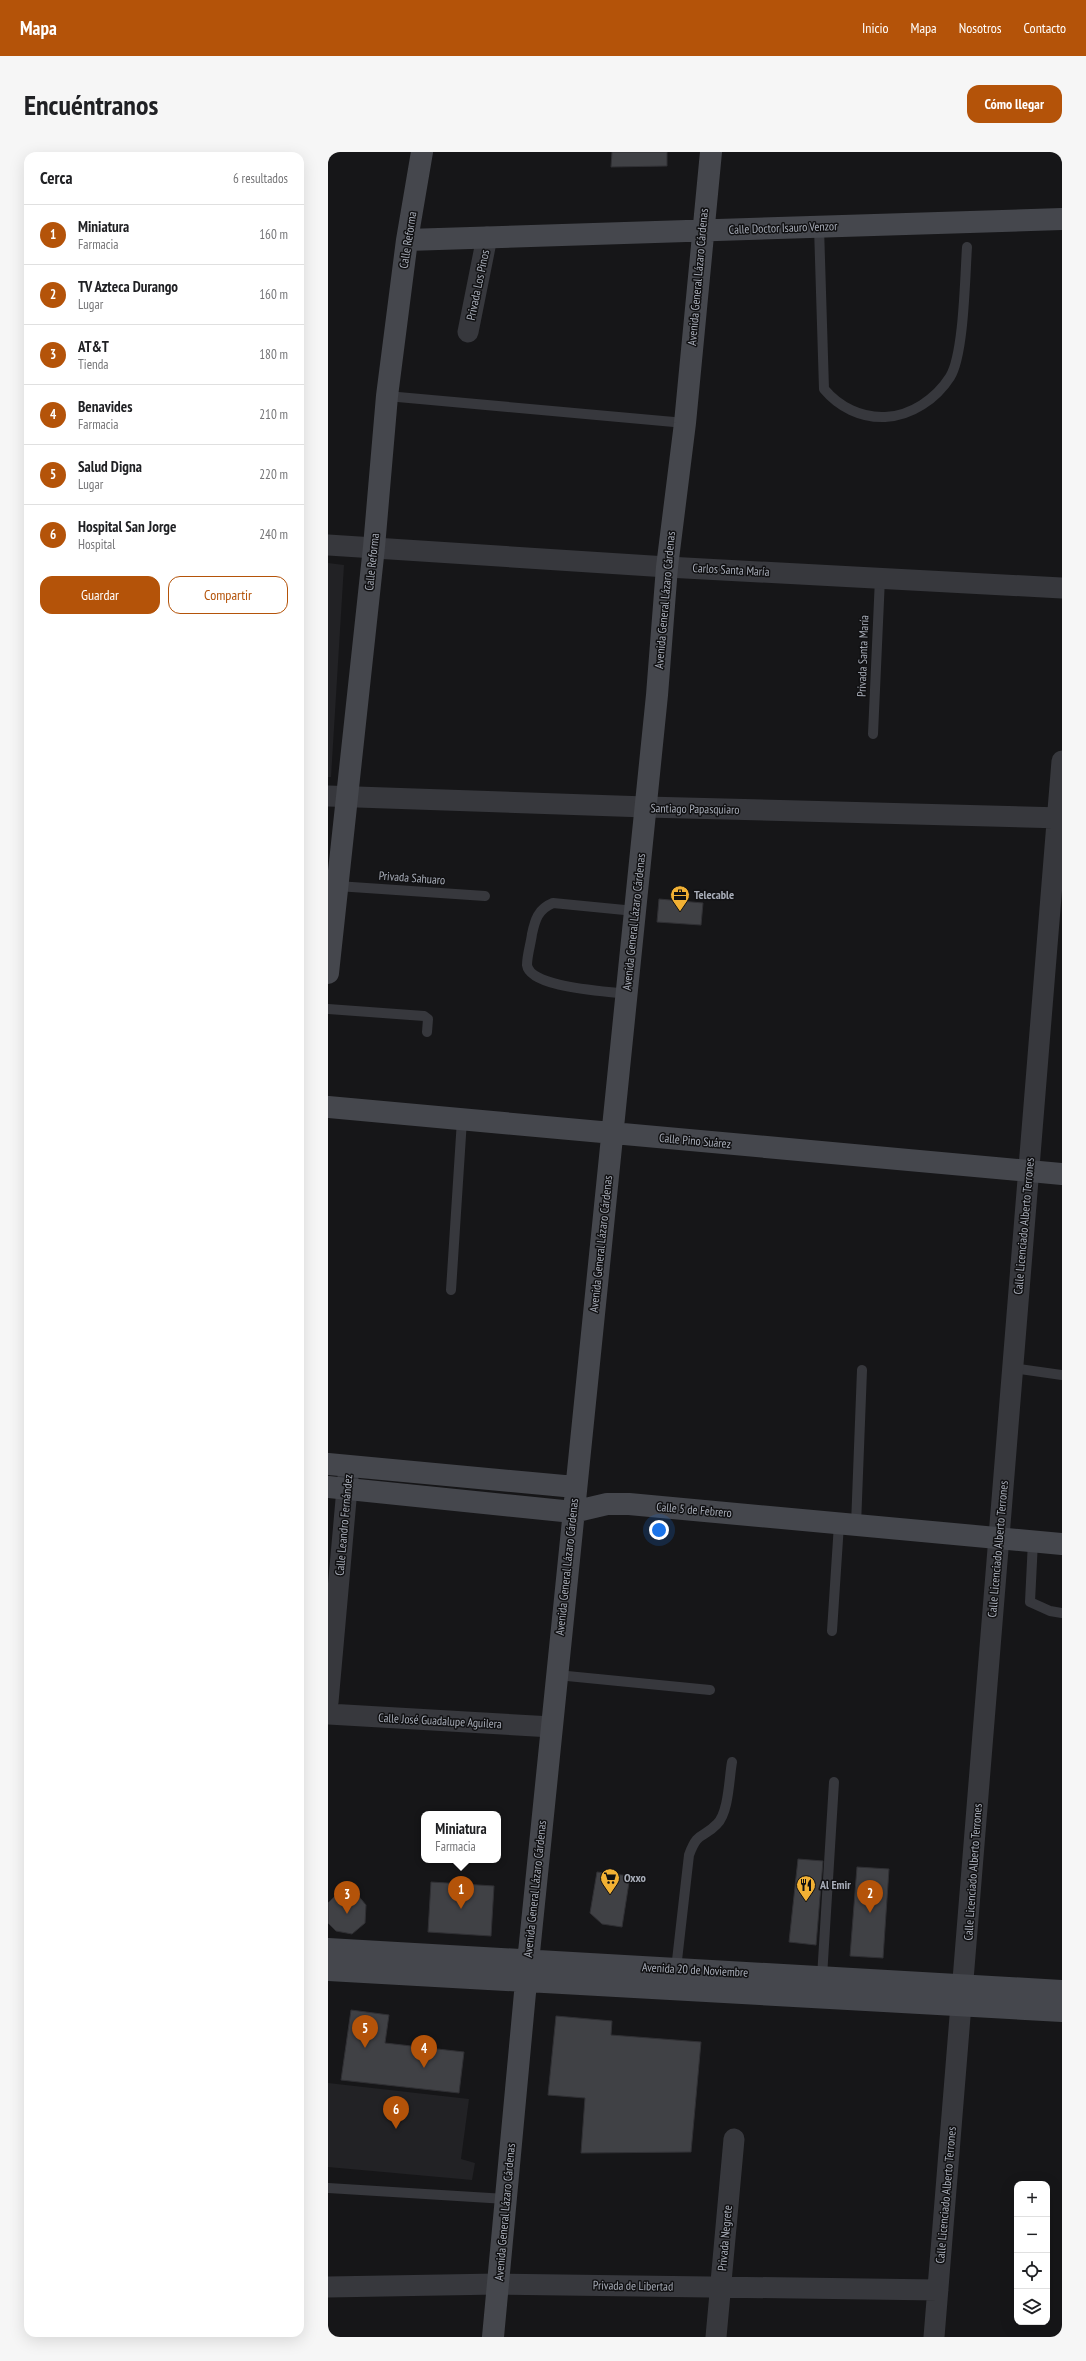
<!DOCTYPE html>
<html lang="es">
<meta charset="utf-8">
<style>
body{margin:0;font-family:"PT Sans Narrow",sans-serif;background:#f6f6f6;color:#202124}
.controls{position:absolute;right:12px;bottom:12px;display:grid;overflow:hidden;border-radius:8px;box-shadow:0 4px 16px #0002}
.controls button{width:36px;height:36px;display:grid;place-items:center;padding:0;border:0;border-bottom:1px solid #e0e0e0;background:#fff;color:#202124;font:20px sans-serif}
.you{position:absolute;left:331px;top:1378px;width:14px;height:14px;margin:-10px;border:3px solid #fff;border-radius:50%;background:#1a73e8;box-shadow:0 0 0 6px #1a73e833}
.badge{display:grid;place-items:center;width:26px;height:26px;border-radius:50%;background:#b45309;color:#fff;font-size:13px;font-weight:700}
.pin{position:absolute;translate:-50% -33px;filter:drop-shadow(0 1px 2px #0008)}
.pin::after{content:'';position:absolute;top:21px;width:14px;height:12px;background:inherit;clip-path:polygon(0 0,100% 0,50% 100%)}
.popup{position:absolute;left:93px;top:1659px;width:80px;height:52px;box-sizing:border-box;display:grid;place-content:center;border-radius:8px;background:#fff;filter:drop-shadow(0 1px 3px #0005);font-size:13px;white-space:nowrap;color:#757577}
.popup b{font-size:15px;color:#202124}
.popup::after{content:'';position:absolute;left:50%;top:100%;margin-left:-8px;border:8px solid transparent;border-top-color:#fff}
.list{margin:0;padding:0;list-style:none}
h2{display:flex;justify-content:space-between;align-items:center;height:52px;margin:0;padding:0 16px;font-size:17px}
h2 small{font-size:13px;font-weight:400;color:#757577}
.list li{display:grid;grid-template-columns:26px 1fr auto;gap:12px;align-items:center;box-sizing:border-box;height:60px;padding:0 16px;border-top:1px solid #e0e0e0}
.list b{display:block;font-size:15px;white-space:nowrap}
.list p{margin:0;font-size:13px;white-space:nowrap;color:#757577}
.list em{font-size:13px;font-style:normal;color:#757577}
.actions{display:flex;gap:8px;padding:12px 16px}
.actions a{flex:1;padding:9px 0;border:1px solid #b45309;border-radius:12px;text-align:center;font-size:14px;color:#b45309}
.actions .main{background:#b45309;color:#fff}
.icon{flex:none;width:22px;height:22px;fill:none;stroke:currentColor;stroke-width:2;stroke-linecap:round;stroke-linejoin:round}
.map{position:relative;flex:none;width:734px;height:2185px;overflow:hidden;border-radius:12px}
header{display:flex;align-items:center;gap:24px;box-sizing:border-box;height:56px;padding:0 20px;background:#b45309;color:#fff}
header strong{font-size:19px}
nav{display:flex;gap:22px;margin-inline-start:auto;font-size:14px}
.intro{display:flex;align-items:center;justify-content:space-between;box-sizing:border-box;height:96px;padding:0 24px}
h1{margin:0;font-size:28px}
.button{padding:10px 18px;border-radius:12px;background:#b45309;color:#fff;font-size:14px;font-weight:700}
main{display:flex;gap:24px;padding:0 24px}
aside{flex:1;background:#fff;border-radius:12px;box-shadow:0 4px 16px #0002}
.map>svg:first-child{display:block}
</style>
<header>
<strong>Mapa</strong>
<nav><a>Inicio</a><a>Mapa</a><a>Nosotros</a><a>Contacto</a></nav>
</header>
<div class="intro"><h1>Encuéntranos</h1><a class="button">Cómo llegar</a></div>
<main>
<aside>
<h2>Cerca<small>6 resultados</small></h2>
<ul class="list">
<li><span class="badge">1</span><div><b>Miniatura</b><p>Farmacia</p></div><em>160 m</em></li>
<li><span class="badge">2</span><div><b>TV Azteca Durango</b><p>Lugar</p></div><em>160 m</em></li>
<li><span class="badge">3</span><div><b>AT&amp;T</b><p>Tienda</p></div><em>180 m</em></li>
<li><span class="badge">4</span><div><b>Benavides</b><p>Farmacia</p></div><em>210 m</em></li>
<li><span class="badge">5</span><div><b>Salud Digna</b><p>Lugar</p></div><em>220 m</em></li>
<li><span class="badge">6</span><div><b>Hospital San Jorge</b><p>Hospital</p></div><em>240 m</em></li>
</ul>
<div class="actions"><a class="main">Guardar</a><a>Compartir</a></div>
</aside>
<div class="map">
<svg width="734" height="2185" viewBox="0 0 734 2185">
<rect width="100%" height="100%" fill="#161618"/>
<path fill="#222225" d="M0,411L16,413L3,625H0Z
M0,1931L141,1947L133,2007L147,2011L144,2028L0,2015Z"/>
<path fill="#404145" stroke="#303034" d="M284,0H339V14L283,15Z
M331,747L375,751L373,773L329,770Z
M470,1707L495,1709L488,1793L461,1790Z
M529,1715L561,1717L555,1806L522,1804Z
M269,1720L302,1724L294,1775L274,1772L262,1761Z
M103,1730L166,1734L163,1784L100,1780Z
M11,1740L28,1741L38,1753L37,1771L24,1782L8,1779L0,1771V1751Z
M23,1858L61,1863L57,1891L136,1900L131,1941L13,1928Z
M228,1864L284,1869L283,1883L373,1890L363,2000L253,2001L257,1946L220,1943Z"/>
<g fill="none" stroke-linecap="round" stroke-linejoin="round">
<path stroke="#37383d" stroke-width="10" d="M491,75L496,237C511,255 533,266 557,265C583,264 608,247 622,225C636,203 637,124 639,95
M59,244L357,271
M545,582L552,426
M9,734L157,744
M298,842C279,839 202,836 199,813C199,803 203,791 204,782C207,768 210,757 225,751L307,759
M0,857L96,864L100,867L99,880
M123,1138L134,968
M685,1216L734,1223
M528,1373L534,1218
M705,1389L702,1450L722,1459L734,1461
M504,1479L511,1372
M229,1523L382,1538
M348,1817L361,1703C370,1678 375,1687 389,1672C401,1660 401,1626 404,1610
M494,1825L506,1630
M0,2036L178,2047"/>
<path stroke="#37383d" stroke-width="21" d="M140,180L159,85
M0,393L339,415L734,436
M0,644L318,655L734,666
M0,1550L21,1314
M0,1562L224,1575
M0,2135L170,2132L610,2138
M388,2185L406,1987
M606,2185L734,609"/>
<path stroke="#45474d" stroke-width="22" d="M79,88L734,67
M0,821L46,395L59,244L79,88L94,0
M0,955L734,1022
M0,1312L247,1335
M0,1335L245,1360L279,1352H301L734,1392
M0,1797L734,1839
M0,1818L734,1859
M165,2185L198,1830L329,543L339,415L357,271L383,0"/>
</g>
<defs>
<symbol id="office-pin" viewBox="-11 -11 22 30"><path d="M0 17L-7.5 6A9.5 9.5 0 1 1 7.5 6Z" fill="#f2b134" stroke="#111113"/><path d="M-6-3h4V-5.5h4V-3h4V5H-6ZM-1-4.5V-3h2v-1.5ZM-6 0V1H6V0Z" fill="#111"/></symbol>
<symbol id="supermarket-pin" viewBox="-11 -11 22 30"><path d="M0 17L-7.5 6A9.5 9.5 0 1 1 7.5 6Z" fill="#f2b134" stroke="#111113"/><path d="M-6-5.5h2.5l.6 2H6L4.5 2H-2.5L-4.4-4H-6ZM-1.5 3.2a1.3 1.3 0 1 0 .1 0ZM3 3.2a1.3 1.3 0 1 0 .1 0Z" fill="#111"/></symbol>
<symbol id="restaurant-pin" viewBox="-11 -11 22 30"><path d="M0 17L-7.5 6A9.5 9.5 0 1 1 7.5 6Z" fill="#f2b134" stroke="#111113"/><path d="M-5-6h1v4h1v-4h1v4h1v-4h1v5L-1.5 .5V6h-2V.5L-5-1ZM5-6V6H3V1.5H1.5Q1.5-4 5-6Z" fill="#111"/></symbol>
</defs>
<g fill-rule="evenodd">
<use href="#office-pin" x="341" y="732" width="22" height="30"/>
<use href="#supermarket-pin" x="271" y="1715" width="22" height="30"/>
<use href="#restaurant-pin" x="467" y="1722" width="22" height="30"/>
</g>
<g text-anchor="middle" stroke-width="3" stroke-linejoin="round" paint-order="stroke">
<g font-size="12" fill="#a8adb8" stroke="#111113">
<text transform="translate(455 76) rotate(-2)" y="4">Calle Doctor Isauro Venzor</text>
<text transform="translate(80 88) rotate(-81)" y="4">Calle Reforma</text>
<text transform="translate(370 125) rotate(-85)" y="4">Avenida General Lázaro Cárdenas</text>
<text transform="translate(150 133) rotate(-78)" y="4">Privada Los Pinos</text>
<text transform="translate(44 410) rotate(-84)" y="4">Calle Reforma</text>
<text transform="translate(403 418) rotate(3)" y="4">Carlos Santa María</text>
<text transform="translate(337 448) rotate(-85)" y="4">Avenida General Lázaro Cárdenas</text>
<text transform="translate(535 504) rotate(-88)" y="4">Privada Santa María</text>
<text transform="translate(367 657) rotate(1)" y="4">Santiago Papasquiaro</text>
<text transform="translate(84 726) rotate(4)" y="4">Privada Sahuaro</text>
<text transform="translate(306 770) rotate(-84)" y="4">Avenida General Lázaro Cárdenas</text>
<text transform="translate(367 989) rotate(5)" y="4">Calle Pino Suárez</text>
<text transform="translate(696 1074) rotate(-85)" y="4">Calle Licenciado Alberto Terrones</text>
<text transform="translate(273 1092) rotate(-84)" y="4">Avenida General Lázaro Cárdenas</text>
<text transform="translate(366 1358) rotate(5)" y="4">Calle 5 de Febrero</text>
<text transform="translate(16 1373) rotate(-85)" y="4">Calle Leandro Fernández</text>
<text transform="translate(670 1397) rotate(-85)" y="4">Calle Licenciado Alberto Terrones</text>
<text transform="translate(239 1415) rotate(-84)" y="4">Avenida General Lázaro Cárdenas</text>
<text transform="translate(112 1569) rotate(3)" y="4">Calle José Guadalupe Aguilera</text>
<text transform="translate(645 1720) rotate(-86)" y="4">Calle Licenciado Alberto Terrones</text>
<text transform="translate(207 1737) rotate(-84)" y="4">Avenida General Lázaro Cárdenas</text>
<text transform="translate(367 1818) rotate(3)" y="4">Avenida 20 de Noviembre</text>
<text transform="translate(618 2043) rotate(-85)" y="4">Calle Licenciado Alberto Terrones</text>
<text transform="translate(177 2060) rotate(-85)" y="4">Avenida General Lázaro Cárdenas</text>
<text transform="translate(397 2086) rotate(-85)" y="4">Privada Negrete</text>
<text transform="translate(305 2134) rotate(1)" y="4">Privada de Libertad</text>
</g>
<g font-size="12" font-weight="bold" fill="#a8adb8" stroke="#111113" text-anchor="start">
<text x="366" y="747">Telecable</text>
<text x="296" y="1730">Oxxo</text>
<text x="492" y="1737">Al Emir</text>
</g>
</g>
</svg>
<div class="controls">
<button>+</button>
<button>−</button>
<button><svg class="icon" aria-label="locate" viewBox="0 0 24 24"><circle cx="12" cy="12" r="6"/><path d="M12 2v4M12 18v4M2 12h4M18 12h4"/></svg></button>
<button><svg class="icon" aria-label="layers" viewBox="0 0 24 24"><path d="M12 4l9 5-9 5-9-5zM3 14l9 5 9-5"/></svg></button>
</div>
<div class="you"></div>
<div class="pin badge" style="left:133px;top:1757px">1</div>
<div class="popup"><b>Miniatura</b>Farmacia</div>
<div class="pin badge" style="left:542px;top:1761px">2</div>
<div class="pin badge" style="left:19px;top:1762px">3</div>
<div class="pin badge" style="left:96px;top:1916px">4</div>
<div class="pin badge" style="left:37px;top:1896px">5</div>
<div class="pin badge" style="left:68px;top:1977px">6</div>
</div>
</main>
